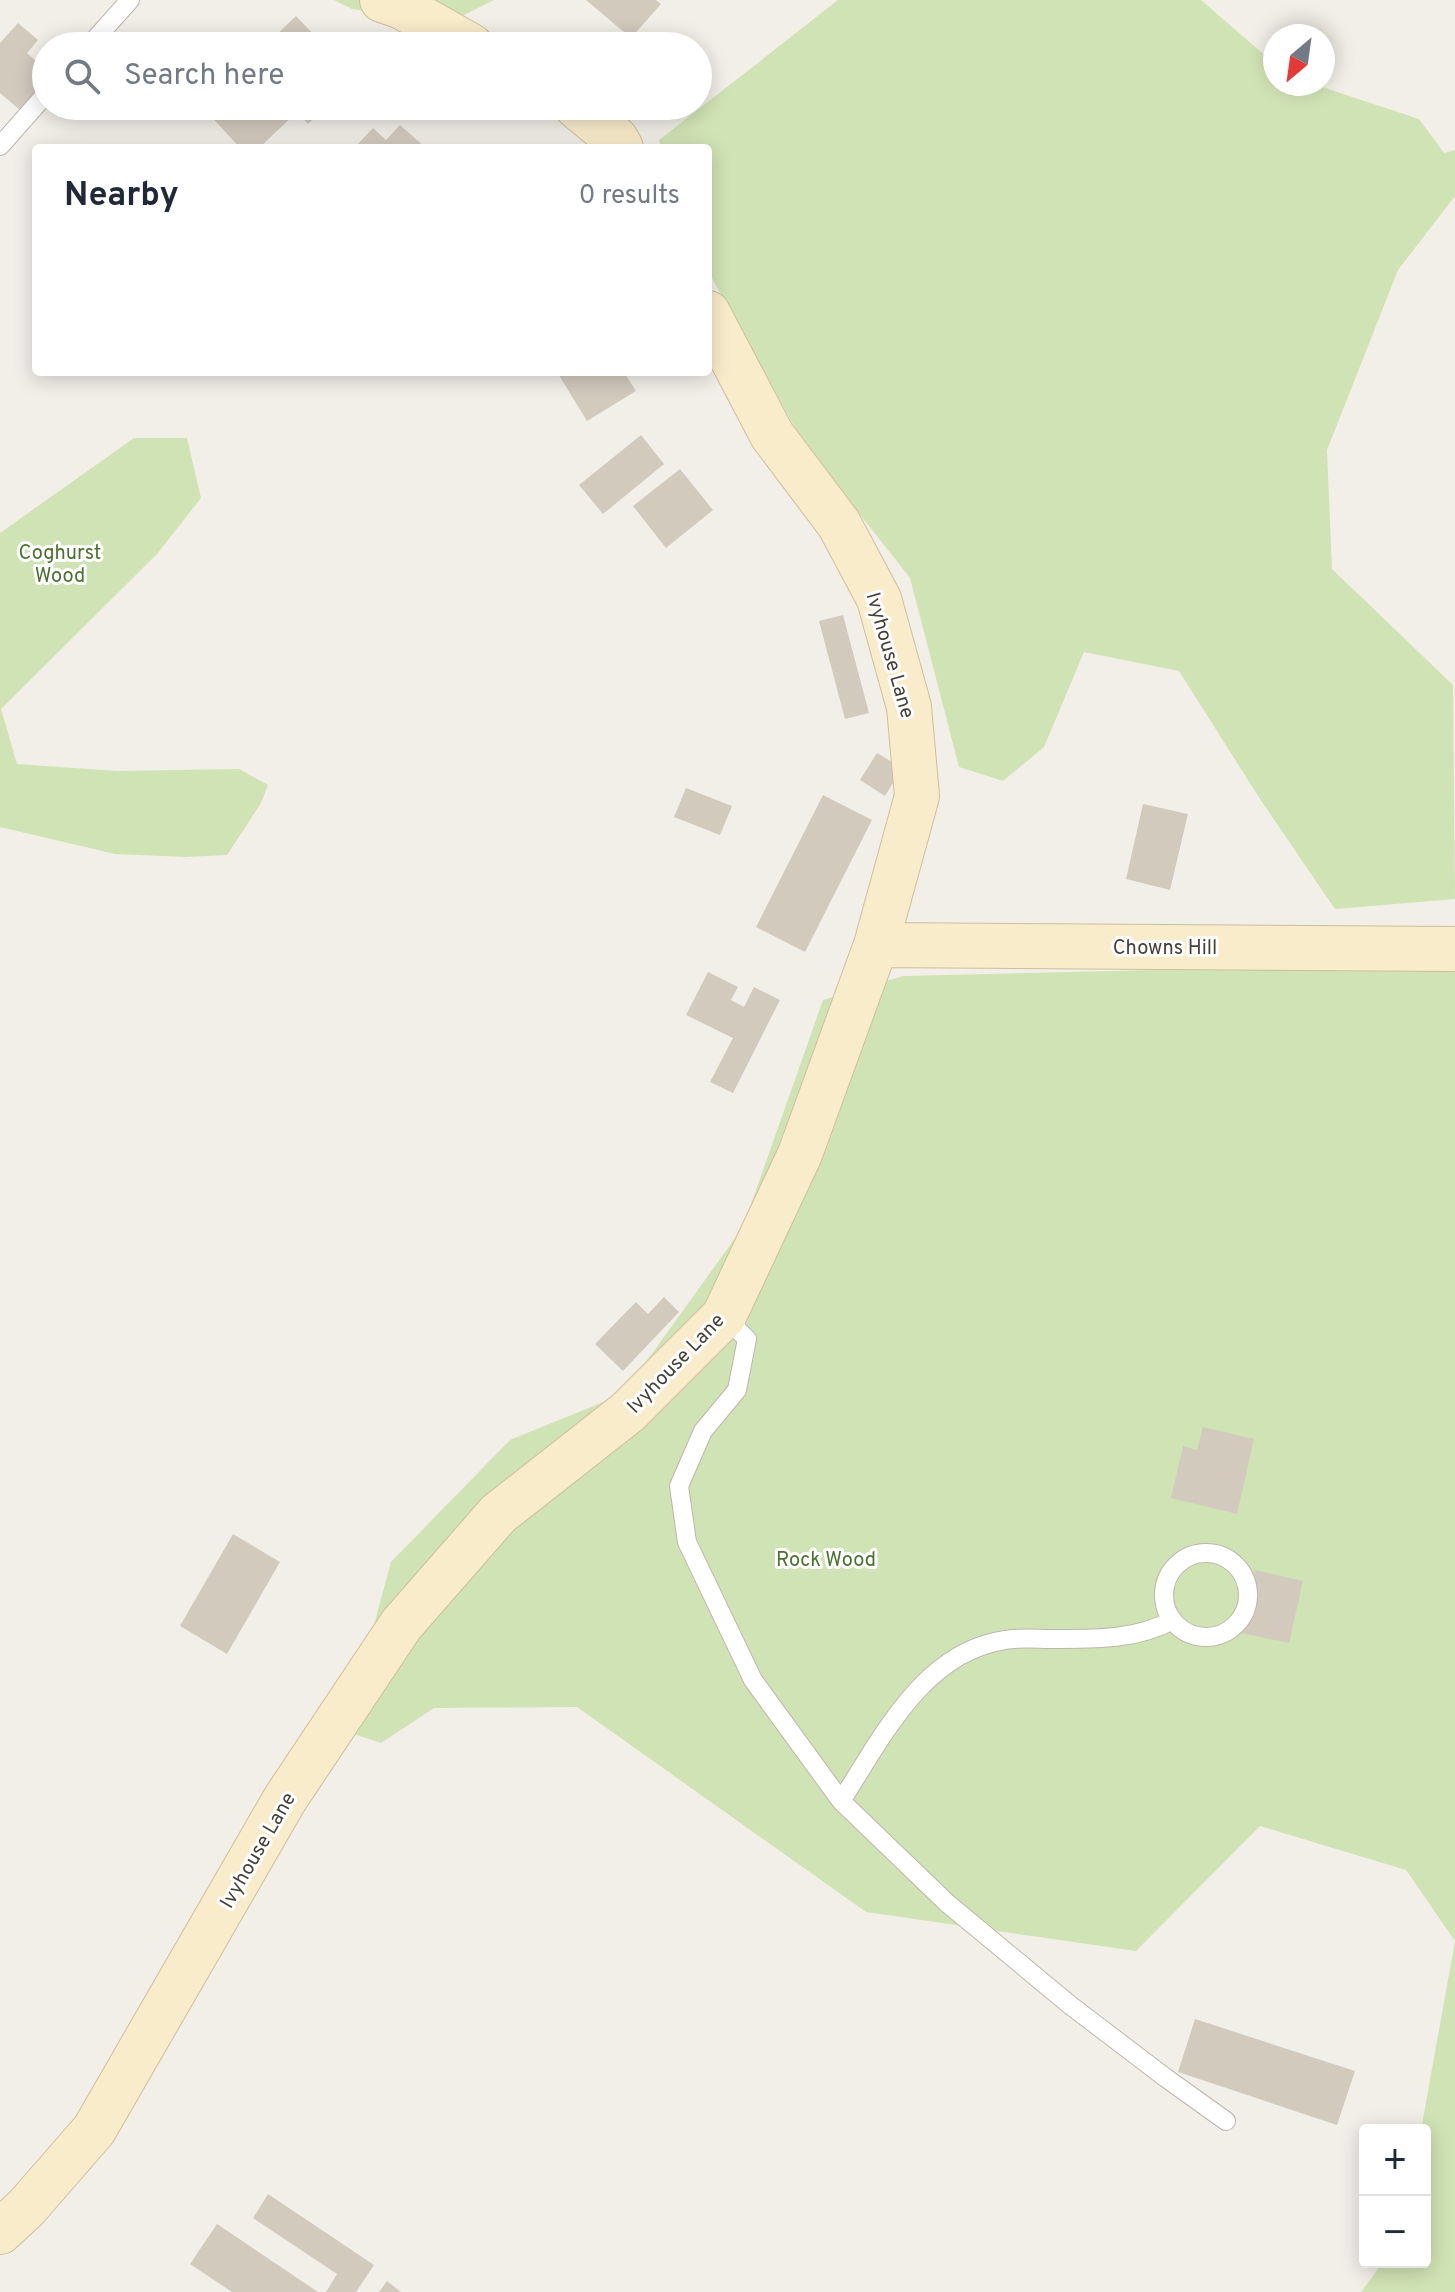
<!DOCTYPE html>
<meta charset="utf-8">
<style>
body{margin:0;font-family:Overpass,sans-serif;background:#f6f6f7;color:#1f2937}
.controls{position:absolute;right:24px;bottom:24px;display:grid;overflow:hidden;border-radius:8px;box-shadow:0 4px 20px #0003}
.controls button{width:72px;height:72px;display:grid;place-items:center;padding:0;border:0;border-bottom:2px solid #e0e1e3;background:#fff;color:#1f2937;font:40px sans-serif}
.compass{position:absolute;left:1263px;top:24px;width:72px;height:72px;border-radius:50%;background:#fff;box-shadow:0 4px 20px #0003;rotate:209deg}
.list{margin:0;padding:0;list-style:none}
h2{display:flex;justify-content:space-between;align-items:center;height:104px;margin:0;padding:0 32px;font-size:34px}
h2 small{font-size:26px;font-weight:400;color:#747a83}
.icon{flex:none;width:44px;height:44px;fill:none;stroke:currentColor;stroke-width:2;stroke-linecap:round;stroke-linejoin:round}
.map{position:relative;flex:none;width:1455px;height:2292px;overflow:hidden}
.search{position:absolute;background:#fff;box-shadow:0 4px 20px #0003;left:32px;top:32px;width:680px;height:88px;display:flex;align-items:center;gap:20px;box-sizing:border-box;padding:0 28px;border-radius:44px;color:#747a83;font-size:30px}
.panel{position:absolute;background:#fff;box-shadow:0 4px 20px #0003;left:32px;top:144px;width:680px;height:232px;border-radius:8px}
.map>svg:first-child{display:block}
</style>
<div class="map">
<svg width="1455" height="2292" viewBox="0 0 1455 2292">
<rect width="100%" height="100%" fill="#f2efe8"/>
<path fill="#d0e3b4" d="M334,0H494L446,24L352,9Z
M838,0H1201L1275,64V84H1313L1419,119L1444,153L1455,150V196L1398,270L1327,450L1332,569L1453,685L1455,899L1335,909L1260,799L1179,671L1084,652L1044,747L1003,781L959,767L910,578L803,442L708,271V148H661L659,140Z
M134,438H187L201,498L157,554L1,709L17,764L117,771L239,769L268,785L261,803L227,855L186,857L115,854L0,827V533Z
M1452,963L1455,969V2292H1361L1383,2262H1425V2130H1421L1455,1941L1406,1870L1260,1826L1136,1951L866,1912L577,1707L434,1708L381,1743L345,1731L391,1562L510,1440L623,1394L743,1227L823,1000L903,976Z"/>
<path fill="#d3cabe" d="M586,0H656L661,4L631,38Z
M296,16L319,40L313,46H282L274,37Z
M18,23L38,40L27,53L46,70V80L20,110L0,93V43Z
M215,106H327L308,124L297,112L259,148H240L208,113Z
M400,125L426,148H354L373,128L386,140Z
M557,372H624L636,391L587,421Z
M641,435L664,464L603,514L579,485Z
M680,469L713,510L666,548L633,506Z
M843,615L869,713L845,719L819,621Z
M877,753L902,768L885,796L860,780Z
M686,788L732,806L720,835L674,817Z
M823,795L872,820L805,952L756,927Z
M1143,804L1188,814L1170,890L1126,879Z
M708,972L738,987L731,1000L744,1007L754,987L780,1000L733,1093L710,1082L733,1038L686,1015Z
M664,1297L679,1312L623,1371L595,1344L636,1302L648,1314Z
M1203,1427L1254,1439L1237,1514L1171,1498L1183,1446L1197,1450Z
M233,1534L280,1562L227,1654L180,1626Z
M1255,1570L1303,1581L1289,1643L1241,1633Z
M1195,2019L1355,2071L1337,2125L1178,2072Z
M268,2194L374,2265L356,2292H326L337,2274L253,2218Z
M217,2224L318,2292H232L190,2264Z
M387,2281L401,2292H379Z"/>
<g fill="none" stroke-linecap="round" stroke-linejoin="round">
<defs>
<path id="lane" d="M89,46L130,0
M0,146L46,94
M724,1316L747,1339L737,1390L703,1431L679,1486L687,1542L753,1680L841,1801L947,1903L1070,2005L1166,2078L1226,2121
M1164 1595a42 42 0 1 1 84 0a42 42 0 1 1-84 0Z
M841,1801C882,1738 923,1652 1005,1640C1021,1637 1038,1639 1054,1639C1095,1639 1136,1640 1173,1620"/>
<path id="secondary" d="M382,0L402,7L471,46
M576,106L616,139L621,148
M876,945L1455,949
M0,2232L26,2208L94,2130L285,1799L401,1625L498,1514L628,1412L724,1316L800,1154L876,945L917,796L909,707L879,599L839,524L772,435L708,313"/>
</defs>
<use href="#lane" stroke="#bdb6ab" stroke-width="20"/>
<use href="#secondary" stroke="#cebf9b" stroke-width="46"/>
<use href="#lane" stroke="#fff" stroke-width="18"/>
<use href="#secondary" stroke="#f9eccb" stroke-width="44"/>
</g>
<g text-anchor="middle" stroke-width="6" stroke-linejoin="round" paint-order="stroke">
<g font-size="20" fill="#4b7130" stroke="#fff">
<text x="60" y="559">Coghurst<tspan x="60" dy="23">Wood</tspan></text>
<text x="826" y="1566">Rock Wood</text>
</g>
<g font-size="20" fill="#453f37" stroke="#fff">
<text transform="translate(891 655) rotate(74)" y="7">Ivyhouse Lane</text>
<text x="1165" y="954">Chowns Hill</text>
<text transform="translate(675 1363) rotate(-46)" y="7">Ivyhouse Lane</text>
<text transform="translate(257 1850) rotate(-60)" y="7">Ivyhouse Lane</text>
</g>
</g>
</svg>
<div class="controls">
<button>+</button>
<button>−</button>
</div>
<svg class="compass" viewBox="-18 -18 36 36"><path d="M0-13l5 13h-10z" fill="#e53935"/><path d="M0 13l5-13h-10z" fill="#747a83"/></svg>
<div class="search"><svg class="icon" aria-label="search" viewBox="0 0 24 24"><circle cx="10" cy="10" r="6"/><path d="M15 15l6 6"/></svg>Search here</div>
<section class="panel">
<h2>Nearby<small>0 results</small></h2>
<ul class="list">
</ul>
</section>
</div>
